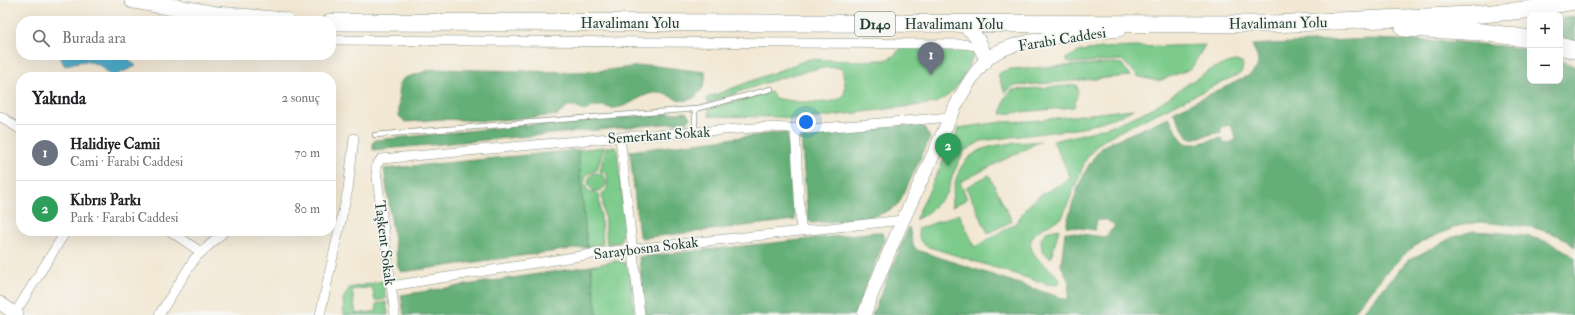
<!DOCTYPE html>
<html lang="tr">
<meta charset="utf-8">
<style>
body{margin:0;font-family:"IM FELL Double Pica",serif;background:#f6f6f6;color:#202124}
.controls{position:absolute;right:12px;top:12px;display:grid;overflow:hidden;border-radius:8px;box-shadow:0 4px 16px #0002}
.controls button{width:36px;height:36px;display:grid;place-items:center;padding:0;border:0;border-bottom:1px solid #e0e0e0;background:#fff;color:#202124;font:20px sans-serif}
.you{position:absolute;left:806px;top:122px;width:14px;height:14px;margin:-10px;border:3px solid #fff;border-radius:50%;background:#1a73e8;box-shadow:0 0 0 6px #1a73e833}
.badge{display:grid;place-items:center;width:26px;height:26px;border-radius:50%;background:#c8321e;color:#fff;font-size:13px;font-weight:700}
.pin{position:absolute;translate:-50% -33px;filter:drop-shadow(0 1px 2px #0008)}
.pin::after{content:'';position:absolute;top:21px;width:14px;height:12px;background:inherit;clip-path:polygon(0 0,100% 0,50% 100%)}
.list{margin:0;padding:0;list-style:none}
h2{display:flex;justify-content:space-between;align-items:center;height:52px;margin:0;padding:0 16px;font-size:17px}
h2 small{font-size:13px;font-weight:400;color:#757577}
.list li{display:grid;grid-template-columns:26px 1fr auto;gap:12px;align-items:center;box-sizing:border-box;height:56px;padding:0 16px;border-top:1px solid #e0e0e0}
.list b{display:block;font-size:15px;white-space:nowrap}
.list p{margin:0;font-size:13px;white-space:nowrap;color:#757577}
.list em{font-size:13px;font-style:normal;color:#757577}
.icon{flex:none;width:22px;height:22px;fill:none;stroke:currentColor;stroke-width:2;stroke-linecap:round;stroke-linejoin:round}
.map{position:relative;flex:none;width:1575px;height:315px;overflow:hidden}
.search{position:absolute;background:#fff;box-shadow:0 4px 16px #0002;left:16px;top:16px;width:320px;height:44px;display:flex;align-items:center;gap:10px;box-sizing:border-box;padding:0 14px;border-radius:16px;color:#757577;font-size:15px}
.panel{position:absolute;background:#fff;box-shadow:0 4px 16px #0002;left:16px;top:72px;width:320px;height:164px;border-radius:16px}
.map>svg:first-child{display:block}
</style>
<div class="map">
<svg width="1575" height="315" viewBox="0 0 1575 315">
<rect width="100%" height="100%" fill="#f6f6f2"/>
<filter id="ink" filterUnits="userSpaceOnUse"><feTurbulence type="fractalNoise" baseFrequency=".025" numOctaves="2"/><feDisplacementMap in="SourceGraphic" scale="8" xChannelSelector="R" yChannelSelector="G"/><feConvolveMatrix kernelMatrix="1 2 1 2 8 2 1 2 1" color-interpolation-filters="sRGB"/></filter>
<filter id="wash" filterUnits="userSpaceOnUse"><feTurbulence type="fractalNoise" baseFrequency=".012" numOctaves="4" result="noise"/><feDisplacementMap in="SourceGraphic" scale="16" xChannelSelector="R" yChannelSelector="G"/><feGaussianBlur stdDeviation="0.9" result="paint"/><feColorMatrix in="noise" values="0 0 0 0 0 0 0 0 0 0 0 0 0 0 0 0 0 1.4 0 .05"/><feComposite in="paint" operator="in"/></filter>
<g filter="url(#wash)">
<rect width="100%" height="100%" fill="#f2e7d2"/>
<path fill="#7bcb8b" stroke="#4d8460" d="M1205,45L1191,69L1158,81L1139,77L1122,60L1070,63L1065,59L1081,51L1102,48Z
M902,47L977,48C966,70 959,93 936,103L799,120L780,117L709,116V108L771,92L775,98C788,101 839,108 844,94C847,87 843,76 842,69C824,59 732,95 708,103L707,98L809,59L855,61L885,60L894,56Z
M1235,61L1242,62L1243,66L1241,73L1112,135L1098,144L1086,159L1062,218C1043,227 1016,237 1040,261C1047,268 1055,272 1060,280L1058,285L1047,284L926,246L920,241L918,229L959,214L975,247L1016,223L1026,208L1039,196L1071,178L1053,141C1088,133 1123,125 1155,106C1181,91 1204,68 1235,61Z
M1114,63L1122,64L1130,76L1013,86L1005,93L998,75L1001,72L1011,69Z
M1077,85L1078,91L1074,107L1001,114L1005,98L1012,90Z
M1133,109L1122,115L1082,128L981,141L964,151L953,174L947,194L926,214L915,220L959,128L1001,122L1030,121Z
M1041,141L960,182L967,199L952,207C951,199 954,191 955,183C965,140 1005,145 1041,141Z
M604,147L597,170L586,175L584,184L589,192L599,194L603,244L587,247L578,150Z
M606,147H615L617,149L625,226L620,242L607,244L602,194L607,189L608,178L606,173L600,171Z
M588 182a9 9 0 1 1 18 0a9 9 0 1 1-18 0Z
M989,175L1012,221L988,233L966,187Z
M1059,229L1051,258L1042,252L1041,239L1046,232Z
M616,261L625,263L630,273L634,315H597L591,266Z
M383,281L386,299L375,301L372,287L352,290L356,314L377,311L376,304L386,302L388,315H344L343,299L349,288Z"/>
<path fill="#64af77" stroke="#427656" d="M1575,16V43L1560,36V19Z
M1369,39L1458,42L1530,49V81H1560V60L1575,67V247L1560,236L1532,227L1480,222L1458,226L1419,243L1408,251L1385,274L1350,315H872L909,227L913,245L917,250L1068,300L1069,282L1061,265L1065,232L1105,237L1115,226L1107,220H1097L1095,230L1066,226C1074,198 1083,165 1105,145L1169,117C1187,152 1184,146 1221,138L1225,144L1236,140L1231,125L1221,127V132L1191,139L1187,136L1173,112L1248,76C1262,66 1259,60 1252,45Z
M649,65L705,72C706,80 705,87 699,93C683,111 669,90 653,93C640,95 629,107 615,108C609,109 604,105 597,106C587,107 586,116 575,106H568L558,115L549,116L487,121L442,119L405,122L399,116V84L404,78L433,69L567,72L599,71Z
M686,112L690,117L688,122H685L373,150V142L376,140L516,126Z
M914,124L924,127L930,138L899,203C882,221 836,221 812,223L808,220L801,135Z
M783,132L787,133L795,220L642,238L639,236L630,151Z
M578,150L587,247L401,272L398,267L384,169Z
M1473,231C1509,233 1546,234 1575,258V315H1360L1407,261L1453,237Z
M876,232L882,233L885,239L854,315H645L639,257Z
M591,266L597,315H404L401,295Z"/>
<path fill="#4caacb" stroke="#367480" d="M58,55H125L136,66L111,77C100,60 83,58 65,66Z"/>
</g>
<g filter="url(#ink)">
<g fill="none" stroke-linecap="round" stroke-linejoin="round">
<defs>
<path id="lane" d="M695,109V132
M375,135L695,109L771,89"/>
<path id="street" d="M331,40L962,44L977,46L981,54
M0,116L21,130
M795,129L801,230
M620,137L640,315
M170,231L201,252
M391,286L605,252L903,220
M15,313L66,231
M159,315L195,258L225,231
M320,315L348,189L354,138
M395,315L376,170V166L381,159L620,137L768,127L809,129L951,117"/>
<path id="secondary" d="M960,24C977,34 984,43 985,63
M0,303L17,315
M864,315C883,263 906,212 930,162C944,132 968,68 997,52C1027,37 1085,34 1119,30"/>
<path id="highway" d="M133,0L217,15L285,21
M331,22L1272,24L1470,15L1525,10L1575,1
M1404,28L1483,32L1530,39
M1560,46L1575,50"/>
</defs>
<use href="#lane" stroke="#889283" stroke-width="6"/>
<use href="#street" stroke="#889283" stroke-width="10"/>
<use href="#secondary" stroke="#889283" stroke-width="14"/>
<use href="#highway" stroke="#889283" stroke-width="18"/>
<use href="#lane" stroke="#fff" stroke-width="4.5"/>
<use href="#street" stroke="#fff" stroke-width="9"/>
<use href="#secondary" stroke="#fff" stroke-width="13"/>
<use href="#highway" stroke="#fff" stroke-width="17"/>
</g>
</g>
<g text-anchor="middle" stroke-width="3.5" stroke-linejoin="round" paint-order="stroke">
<rect fill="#f6f6f2" stroke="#60746d" stroke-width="1" x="855" y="12" width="40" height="24" rx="3"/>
<g font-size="14" font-weight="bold" fill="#1f3d34">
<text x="875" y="29">D140</text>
</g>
<g font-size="15" fill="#1f3d34" stroke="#f6f6f2">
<text x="630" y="28">Havalimanı Yolu</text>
<text transform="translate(1278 23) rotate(-1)" y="5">Havalimanı Yolu</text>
<text x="954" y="29">Havalimanı Yolu</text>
<text transform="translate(1062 39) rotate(-9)" y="5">Farabi Caddesi</text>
<text transform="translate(659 135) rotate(-4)" y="5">Semerkant Sokak</text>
<text transform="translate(385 243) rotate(83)" y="5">Taşkent Sokak</text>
<text transform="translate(646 248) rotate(-7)" y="5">Saraybosna Sokak</text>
</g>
</g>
</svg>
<div class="controls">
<button>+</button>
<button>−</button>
</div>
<div class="you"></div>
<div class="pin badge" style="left:931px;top:75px;background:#6b7280">1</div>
<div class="pin badge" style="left:948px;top:166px;background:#2e9e5b">2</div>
<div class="search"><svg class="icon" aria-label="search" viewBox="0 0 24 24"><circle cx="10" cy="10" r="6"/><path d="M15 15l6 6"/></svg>Burada ara</div>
<section class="panel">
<h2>Yakında<small>2 sonuç</small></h2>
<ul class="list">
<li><span class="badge" style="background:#6b7280">1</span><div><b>Halidiye Camii</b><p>Cami · Farabi Caddesi</p></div><em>70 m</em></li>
<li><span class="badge" style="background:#2e9e5b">2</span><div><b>Kıbrıs Parkı</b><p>Park · Farabi Caddesi</p></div><em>80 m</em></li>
</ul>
</section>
</div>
